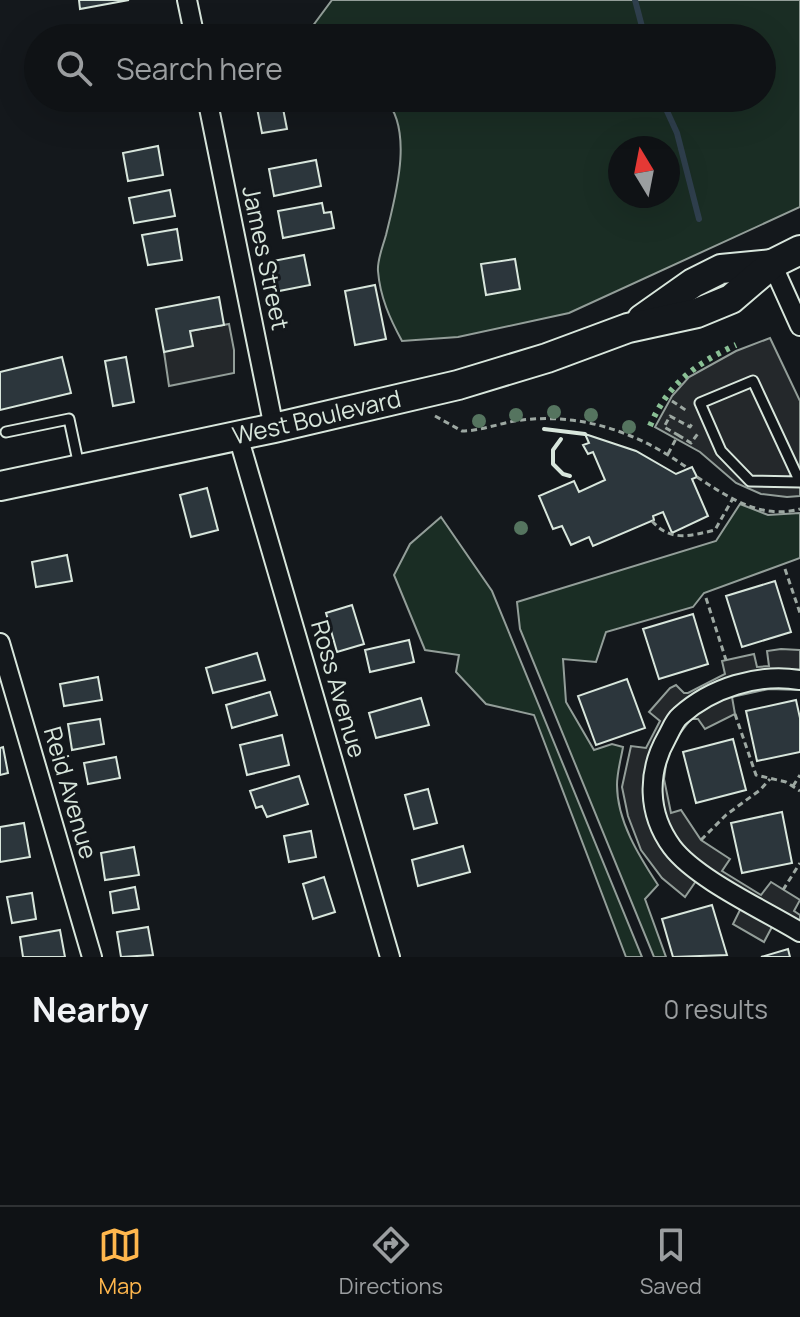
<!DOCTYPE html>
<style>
body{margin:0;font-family:Manrope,sans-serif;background:#181b1e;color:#f1f3f6}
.compass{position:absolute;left:608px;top:136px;width:72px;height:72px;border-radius:50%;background:#0f1215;box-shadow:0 8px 32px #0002;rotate:350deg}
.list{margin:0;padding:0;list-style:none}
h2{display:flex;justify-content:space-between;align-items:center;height:104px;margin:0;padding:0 32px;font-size:34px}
h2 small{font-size:26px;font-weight:400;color:#9b9ea0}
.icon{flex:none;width:44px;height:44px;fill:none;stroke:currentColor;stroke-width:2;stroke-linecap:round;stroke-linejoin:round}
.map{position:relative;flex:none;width:800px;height:957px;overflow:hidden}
.search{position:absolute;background:#0f1215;box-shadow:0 8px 32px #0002;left:24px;right:24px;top:24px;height:88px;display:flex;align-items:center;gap:20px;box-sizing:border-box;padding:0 28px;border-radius:44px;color:#9b9ea0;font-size:30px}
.sheet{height:248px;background:#0f1215}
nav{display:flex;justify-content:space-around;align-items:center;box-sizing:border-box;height:112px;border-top:2px solid #2f3234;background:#0f1215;font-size:22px;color:#9b9ea0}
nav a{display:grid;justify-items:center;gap:4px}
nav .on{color:#ffb74d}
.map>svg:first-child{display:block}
</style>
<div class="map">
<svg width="800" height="957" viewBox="0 0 800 957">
<rect width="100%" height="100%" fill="#14181c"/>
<path fill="#1a2d24" stroke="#939e99" stroke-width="2" fill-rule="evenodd" d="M332,0H800V207L569,313L458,337L402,341C390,319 380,297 378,271C377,260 383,246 386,235C395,198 415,129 384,98H762V38H313L312,27ZM620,148H668V196H620Z
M740,504L768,515L800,513V558L704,593L693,607L606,632L596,662L563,659L566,702L594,750L612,744L623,747C621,759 617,772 617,785C617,821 639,856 658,885L645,899L666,957H654L520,629L517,602L716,541Z
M441,517L492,591L642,957H626L534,715L486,704L456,672L459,655L425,650L394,575L410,544Z"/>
<path fill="#24282b" stroke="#939e99" stroke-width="2" d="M229,324L234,350V373L169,386L164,352L190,331Z
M770,338L800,401V496L787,497L761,494L736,483L700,452L655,427L672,396L689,377L736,351Z
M781,649L800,650V690L769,689L732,697L735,714L705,729L698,719H691L678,736L667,757L664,779L671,813L681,810L701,840L730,859L722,871L761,895L771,882L800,900L794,911L800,915V941L773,925L764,942L733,924L741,908L696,881L685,897L662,878L641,850L628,816L622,787L631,746L646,748L660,721L649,712L670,688L676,685L684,693H688L725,674L722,661L754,654L757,667L769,666L767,651Z"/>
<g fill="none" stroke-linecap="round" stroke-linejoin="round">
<path stroke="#2f3f4d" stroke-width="6" d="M635,0L645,38
M661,98L677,133L699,219"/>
</g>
<path fill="#2c363c" stroke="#d8e6dc" stroke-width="2" d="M79,0H129L80,9Z
M291,30L293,38H256V36Z
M255,98H281L287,129L262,133Z
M158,146L163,175L128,181L123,153Z
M316,160L321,186L274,196L269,169Z
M170,190L175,216L134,223L129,198Z
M322,203L324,213L331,212L334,228L283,238L278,211Z
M177,229L182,260L148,265L142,235Z
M304,255L310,285L274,292L268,262Z
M515,259L520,289L486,295L481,264Z
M375,285L386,339L355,345L345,291Z
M219,297L224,325L190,331L193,346L164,352L156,309Z
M62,357L71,393L0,410V372Z
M126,357L134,402L113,406L105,361Z
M585,434L636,451L676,474L692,467L697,477L692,479L708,516L672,533L663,512L653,516L654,520L593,546L589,537L571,545L562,526L553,529L539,496L574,481L579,492L605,480L593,452L588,454L583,445L589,443Z
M207,488L218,530L191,537L180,495Z
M67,555L72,581L36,587L32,562Z
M775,581L791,632L742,647L726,596Z
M352,605L364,644L337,652L326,613Z
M693,614L708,664L659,679L643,629Z
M409,640L414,662L370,672L365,650Z
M257,653L265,680L213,693L206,668Z
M98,677L102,700L64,706L60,684Z
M627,679L645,728L596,745L578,696Z
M270,692L277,715L232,728L226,705Z
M421,698L429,725L376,738L369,713Z
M796,700L800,718V752L757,761L746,711Z
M100,719L104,744L72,750L68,724Z
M282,735L289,765L247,775L240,745Z
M733,739L746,790L696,803L683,752Z
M3,747L8,773L0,775V748Z
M116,757L120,778L88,784L84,763Z
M299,776L308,804L267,817L262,806L256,808L250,791Z
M428,789L437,823L414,829L405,795Z
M782,812L792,863L742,873L731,823Z
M24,823L30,857L0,862V827Z
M311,831L316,857L289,862L284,836Z
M463,846L470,872L418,886L412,860Z
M134,847L139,875L105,880L101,853Z
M324,877L335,912L313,919L303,884Z
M135,887L139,909L113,913L110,892Z
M32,893L36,919L12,923L7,897Z
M712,905L727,955L673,957L662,919Z
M148,927L153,955L121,957L117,932Z
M60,930L65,957H23L20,937Z
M788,949L790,957H761Z"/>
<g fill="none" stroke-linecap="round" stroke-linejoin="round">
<defs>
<path id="service" d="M6,432L69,419L79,466
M800,482L753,381L700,403L721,451L750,481L800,482"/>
<path id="minor" d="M187,0L195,38
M207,98L274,428
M772,264L800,326
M238,436L390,957
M0,643L92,957
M800,680C758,673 711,688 680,716C674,721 671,730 667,737C647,772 647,813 672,847C696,879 764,910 800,932"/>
<g id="primary">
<path d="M642,319L693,283L721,269L772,264"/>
<path id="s1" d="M0,486L274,428L458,385L547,358L628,328L697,313L731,299L772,264L800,250"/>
</g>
</defs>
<use href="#service" stroke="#d8e6dc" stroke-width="13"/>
<use href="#minor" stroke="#d8e6dc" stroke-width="22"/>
<use href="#primary" stroke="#d8e6dc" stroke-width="32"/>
<path stroke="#9da8a2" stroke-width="3" stroke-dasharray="6 4" stroke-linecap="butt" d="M672,401L687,411
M435,416L462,431C482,431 502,422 522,420C584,413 639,433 689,469
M678,435L691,443L699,432
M668,454L678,435L664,427L670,416L690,427L693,422
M697,477C728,497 761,520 800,509
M652,521C670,542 690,536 715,530L732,500
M785,569L800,613
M706,598L726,660
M735,714L756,775L786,782L800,791
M793,786L800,775
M701,840L726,815L760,790L770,779
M783,890L800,863"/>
<use href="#service" stroke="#14181c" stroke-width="9"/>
<use href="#minor" stroke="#14181c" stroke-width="18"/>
<use href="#primary" stroke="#14181c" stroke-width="28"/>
<path stroke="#8ac095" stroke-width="6" stroke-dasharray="4 6" stroke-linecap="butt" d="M650,426C667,385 696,363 736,345"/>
<path stroke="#d8e6dc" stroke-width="4" d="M544,429L585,434
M561,439L553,450V464L563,474L570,476"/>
</g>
<g fill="#55745f">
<circle cx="554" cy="412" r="7"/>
<circle cx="516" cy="415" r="7"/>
<circle cx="591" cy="415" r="7"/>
<circle cx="479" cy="421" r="7"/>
<circle cx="629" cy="427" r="7"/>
<circle cx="521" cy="528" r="7"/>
</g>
<g text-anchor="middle" stroke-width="6" stroke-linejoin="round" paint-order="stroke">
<g font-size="24" fill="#d8e6dc" stroke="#14181c">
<text transform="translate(265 258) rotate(78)" y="8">James Street</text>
<text dy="8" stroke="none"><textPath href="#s1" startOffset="324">West Boulevard</textPath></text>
<text transform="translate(338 689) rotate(74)" y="8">Ross Avenue</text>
<text transform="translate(70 793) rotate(74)" y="8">Reid Avenue</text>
</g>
</g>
</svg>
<svg class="compass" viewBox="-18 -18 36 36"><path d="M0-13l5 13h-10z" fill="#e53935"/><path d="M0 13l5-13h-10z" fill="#9b9ea0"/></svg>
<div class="search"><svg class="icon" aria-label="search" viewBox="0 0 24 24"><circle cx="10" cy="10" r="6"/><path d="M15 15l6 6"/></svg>Search here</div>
</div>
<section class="sheet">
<h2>Nearby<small>0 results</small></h2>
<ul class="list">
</ul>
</section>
<nav>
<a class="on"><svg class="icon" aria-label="map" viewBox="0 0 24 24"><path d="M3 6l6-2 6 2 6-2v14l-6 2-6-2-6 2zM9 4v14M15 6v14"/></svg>Map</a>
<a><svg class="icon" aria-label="directions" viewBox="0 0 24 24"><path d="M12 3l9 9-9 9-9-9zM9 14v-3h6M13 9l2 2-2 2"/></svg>Directions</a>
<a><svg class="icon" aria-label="saved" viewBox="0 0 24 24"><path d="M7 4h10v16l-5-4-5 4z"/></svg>Saved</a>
</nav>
